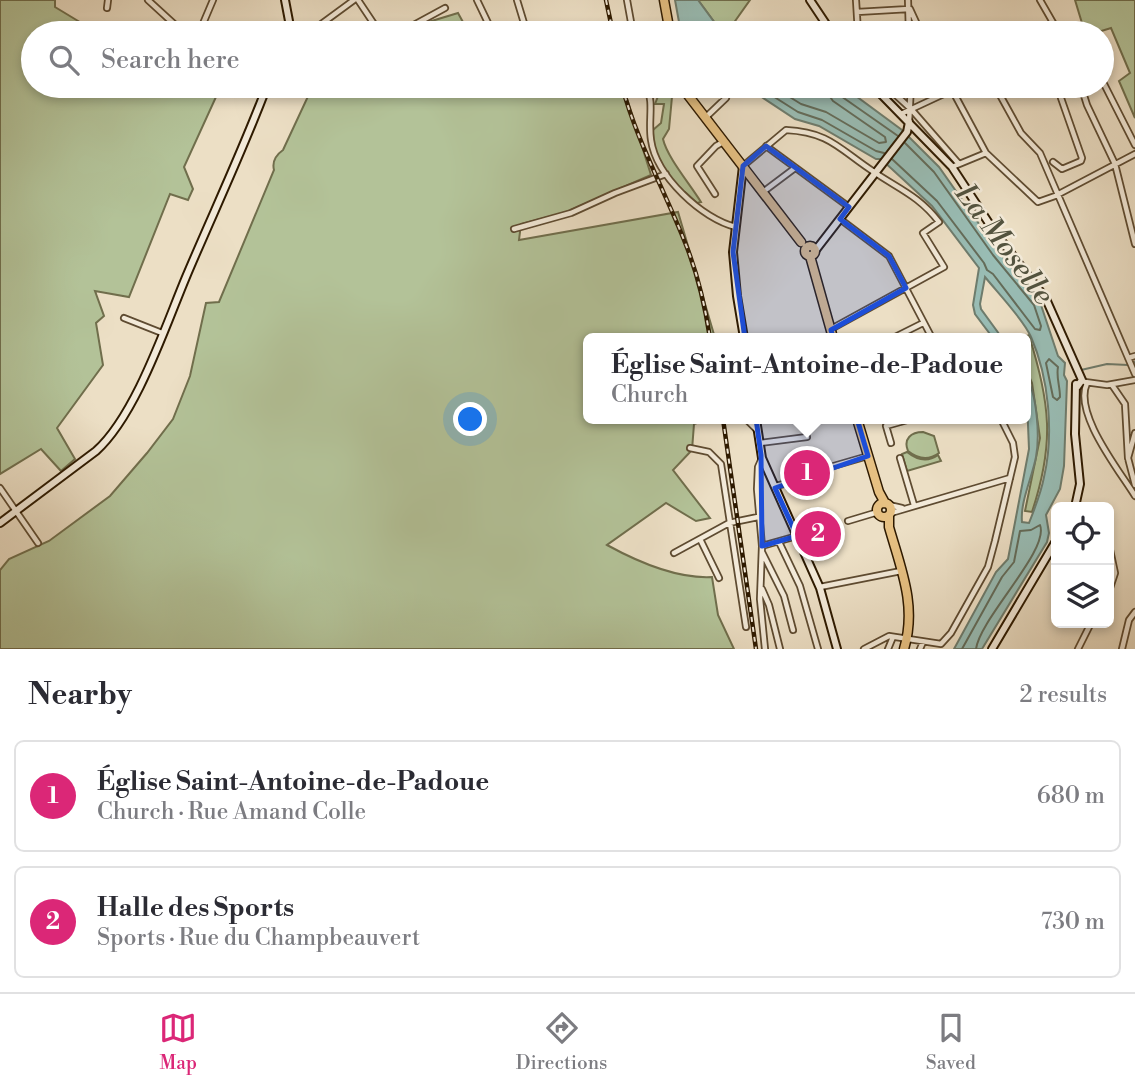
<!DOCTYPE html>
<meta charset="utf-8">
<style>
body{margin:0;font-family:"Libre Bodoni",serif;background:#f7f7f7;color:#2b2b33}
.controls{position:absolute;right:21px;bottom:21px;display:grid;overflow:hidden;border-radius:10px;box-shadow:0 4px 10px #0003}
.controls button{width:63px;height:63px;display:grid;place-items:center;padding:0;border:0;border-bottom:2px solid #e1e1e2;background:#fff;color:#2b2b33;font:35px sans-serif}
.you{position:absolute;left:471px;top:420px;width:24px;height:24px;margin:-18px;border:5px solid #fff;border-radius:50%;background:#1a73e8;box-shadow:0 0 0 10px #1a73e833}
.badge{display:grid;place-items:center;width:46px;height:46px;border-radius:50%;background:#db2777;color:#fff;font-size:23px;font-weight:700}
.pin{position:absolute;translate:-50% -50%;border:4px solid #fff;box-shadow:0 2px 7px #0006}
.popup{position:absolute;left:583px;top:333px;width:448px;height:91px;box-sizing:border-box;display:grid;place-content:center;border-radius:10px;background:#fff;filter:drop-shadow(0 2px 5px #0005);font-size:23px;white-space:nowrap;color:#7c7c81}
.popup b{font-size:26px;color:#2b2b33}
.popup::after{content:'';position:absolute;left:50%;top:100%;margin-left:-14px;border:14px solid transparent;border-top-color:#fff}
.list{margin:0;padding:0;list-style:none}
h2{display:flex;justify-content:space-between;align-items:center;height:91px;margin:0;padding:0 28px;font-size:30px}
h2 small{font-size:23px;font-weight:400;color:#7c7c81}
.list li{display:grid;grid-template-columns:46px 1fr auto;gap:21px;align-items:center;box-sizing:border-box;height:112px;margin:0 14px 14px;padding:0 14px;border:2px solid #e1e1e2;border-radius:10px}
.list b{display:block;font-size:26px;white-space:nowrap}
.list p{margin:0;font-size:23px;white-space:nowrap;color:#7c7c81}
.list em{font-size:23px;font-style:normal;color:#7c7c81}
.icon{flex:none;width:38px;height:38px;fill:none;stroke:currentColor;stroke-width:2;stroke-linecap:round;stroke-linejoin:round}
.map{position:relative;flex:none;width:1135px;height:649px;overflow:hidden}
.search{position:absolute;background:#fff;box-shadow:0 4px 10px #0003;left:21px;right:21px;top:21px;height:77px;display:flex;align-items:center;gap:18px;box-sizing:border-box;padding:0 24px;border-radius:38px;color:#7c7c81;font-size:26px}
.sheet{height:343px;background:#fff}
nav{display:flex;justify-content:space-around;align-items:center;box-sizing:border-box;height:98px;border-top:2px solid #e1e1e2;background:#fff;font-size:19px;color:#7c7c81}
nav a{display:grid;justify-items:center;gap:4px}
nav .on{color:#db2777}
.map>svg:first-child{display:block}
</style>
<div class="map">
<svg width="1135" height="649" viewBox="0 0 1135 649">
<rect width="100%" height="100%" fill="#ecdfc5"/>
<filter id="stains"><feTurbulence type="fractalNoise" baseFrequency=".00286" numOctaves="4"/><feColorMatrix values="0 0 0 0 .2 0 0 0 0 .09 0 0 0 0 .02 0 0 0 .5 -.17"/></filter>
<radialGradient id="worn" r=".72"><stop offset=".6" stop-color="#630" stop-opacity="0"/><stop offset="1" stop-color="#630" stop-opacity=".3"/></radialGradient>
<path fill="#b3c298" stroke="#706e4c" stroke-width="2" d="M0,0H55V7L93,30L108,24L117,33H33V86H221L184,167L193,189L188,200L170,194L129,297L95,291L104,316L96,323L103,365L57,428L75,459L61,471L41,449L0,474Z
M698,0H750L728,31H725L715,23Z
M1075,0H1135V118L1119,81L1130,73L1111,28L1095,33H1085Z
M458,13L469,33H393L402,30Z
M324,86H623L651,175L564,213L521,224L519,240L678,212L715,338H588V419H709L694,424L692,450L673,470L710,518L696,521L666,503L607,545C638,562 676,579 712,577L718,615L734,649H0V570L9,559L49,541L110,496L147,453L173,419L190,376L206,303L219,302L274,170C272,162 276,155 283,150L310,92Z
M662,86H673L669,129L663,139C667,157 690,184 701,202L697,203L685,192H682L668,175L651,146L653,130L661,123L664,104H655Z
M1029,335C1050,405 1055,442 1032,512L1025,511L1040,438L1032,383L1026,369V338H1022Z
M923,432L934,436L939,453C928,461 918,459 908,451C903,439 911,432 923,432Z
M907,452C917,460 927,463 938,455L941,461L907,471L902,454Z"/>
<path fill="#99bdb5" stroke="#6e7c6d" stroke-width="2" d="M675,0H698L715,23L728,33H681Z
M745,86H834L849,91L902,130L939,167L998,251L1040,302L1058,356L1065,363L1064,375L1067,381L1064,466L1060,489L1046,515L1049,533L1047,542L982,649H954L996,572L1008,559L1029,449L1026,376C1037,394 1040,436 1036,457C1032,478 1020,502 1022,522L1029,523C1035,508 1041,493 1044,477C1054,434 1049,378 1031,337C1024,320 998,293 985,277L980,304L981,309L1002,338H993L975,314L973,305L979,268L932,206L881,159H876L819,126L795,119Z"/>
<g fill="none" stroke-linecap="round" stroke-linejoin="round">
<path stroke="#646c5a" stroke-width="2" d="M757,86L798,112L822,120L876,151L884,153
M772,86L801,104L826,112L879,143L886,142L885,137L833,101L828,94L827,86
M835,86L838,94L898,136
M892,159L937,201L984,263L987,270L993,274L1035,329L1040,330L1041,326L1034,305L993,255L934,172L905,143
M1049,359L1058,367C1056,377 1060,386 1060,397L1057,400L1053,397L1046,363Z
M962,649L1002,577L1014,562L1020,531L1031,530L1040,525C1050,550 980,618 976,649"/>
<path stroke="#6e7c6d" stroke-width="2" d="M1081,370L1107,364L1128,365L1135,362"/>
<defs>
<path id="street" d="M148,0L184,33
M358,0L376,27L390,33
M477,0L489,25
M517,0L527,33
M627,0L633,33
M856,0L858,33
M908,0L909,33
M1040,0L1059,33
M107,8L108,0
M910,9L921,33
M857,12L909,9
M199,33L213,0
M309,33L354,0
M399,33L445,8
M1102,55V47L1107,46V47
M1102,80L1135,145
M647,86C654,104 648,121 651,140C656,176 702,219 736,227
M886,86L911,109L959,164
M950,86L986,153
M995,86L1021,133L1040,153L1135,374
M1081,86L1087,105L1115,164L1135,244
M901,114L961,86
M705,118L726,98L712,86
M909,122L911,86
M766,146L849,207
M986,153L1038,202L1055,196L1135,154
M1053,162L1062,169L1081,161L1082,158L1061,98L1059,86
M743,166L786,130C830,132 840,150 874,172C899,189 919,196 939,222L923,233L944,267L831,329
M952,167L986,153
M763,192L795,168
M715,194L697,166L716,146L723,142
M840,219L889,256L932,338
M514,229L571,213L615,193L666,174
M124,318L162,333
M893,338L923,323
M1128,358L1135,356
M1085,382L1107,385L1135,380
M1087,383C1073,413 1119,470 1135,496
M1112,385L1125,404L1128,458
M746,419L757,430
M1135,433L1128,458L1135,485
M760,443L807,437
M891,443L886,426L911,419
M690,448L709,452L721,464L746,627
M762,458L758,467L757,489L762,546L760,599L765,649
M900,458L914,505
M775,486L828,474L830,467L868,456
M0,488L38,543
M889,505L902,508
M891,513L1010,478
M848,521L878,512
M700,539L719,578
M779,542L800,586L818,649
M1109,545L1115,573L1109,591
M762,546L797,536
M762,552L784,596L793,630
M674,553L729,523L758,517
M820,587L901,571
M762,589L769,605L780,649
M864,649L889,636L941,644L951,633L988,567L995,541L1015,457L1013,443L1001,419
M888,649L893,637
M920,649L923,642
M1078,649L1091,623
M1122,649L1129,620L1135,612"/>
<path id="secondary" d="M285,0L289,21L286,33
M810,0L832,33
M873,86L952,167L994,231L1046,299L1082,380L1077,387
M743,166L733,252L737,296L744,338
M815,251L907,132L909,122
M756,419L762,458L820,588L837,649
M1075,507L1080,484L1075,434L1076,384
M0,523L96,451C136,415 165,327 186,277C213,213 243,150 267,86
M992,649L1056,541"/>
<path id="primary" d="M664,0L670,33
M681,86L801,242
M805 251a5 5 0 1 1 10 0a5 5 0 1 1-10 0Z
M810,256L833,338
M857,419L879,492L885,503
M877 510a7 7 0 1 1 14 0a7 7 0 1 1-14 0Z
M889,516V527C901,569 917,606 904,649"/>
</defs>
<use href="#street" stroke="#5e4b31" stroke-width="8"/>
<use href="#secondary" stroke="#2e1a00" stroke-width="10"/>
<use href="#primary" stroke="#2e1a00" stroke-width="11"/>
<use href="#street" stroke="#f3ead9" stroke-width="4.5"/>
<use href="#secondary" stroke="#f3ead9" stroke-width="6"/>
<use href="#primary" stroke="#e6c082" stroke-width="8"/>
<defs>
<path id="rail" d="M606,0L613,33
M622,86C637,142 665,191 686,245C698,275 705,306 710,338
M723,419L756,649"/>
</defs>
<use href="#rail" stroke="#2e1a00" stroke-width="4.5"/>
<use href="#rail" stroke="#f3ead9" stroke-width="2" stroke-dasharray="5" stroke-linecap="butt"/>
</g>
<path fill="#1d4ed8" fill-opacity="0.2" stroke="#1d4ed8" stroke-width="5" stroke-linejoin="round" d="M766,146L849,207L840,219L889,256L906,288L831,330L868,456L775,488L797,536L762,546L761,455L733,252L743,166Z"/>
<g text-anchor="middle" stroke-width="5" stroke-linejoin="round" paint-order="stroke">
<g font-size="30" font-style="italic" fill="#53533f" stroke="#f3ead9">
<text transform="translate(1005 244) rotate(53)" y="10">La Moselle</text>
</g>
</g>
<rect width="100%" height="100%" filter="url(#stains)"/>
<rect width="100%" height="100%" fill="url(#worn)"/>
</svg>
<div class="controls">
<button><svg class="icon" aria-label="locate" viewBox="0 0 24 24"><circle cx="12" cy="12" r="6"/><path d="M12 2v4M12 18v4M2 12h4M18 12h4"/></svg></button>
<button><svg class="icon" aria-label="layers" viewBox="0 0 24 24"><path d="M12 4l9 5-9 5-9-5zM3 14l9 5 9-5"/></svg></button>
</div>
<div class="you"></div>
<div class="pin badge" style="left:807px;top:473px">1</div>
<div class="popup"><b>Église Saint-Antoine-de-Padoue</b>Church</div>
<div class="pin badge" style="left:818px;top:534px">2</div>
<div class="search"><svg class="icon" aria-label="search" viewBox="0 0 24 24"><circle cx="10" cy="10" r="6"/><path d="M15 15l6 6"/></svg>Search here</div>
</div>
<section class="sheet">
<h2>Nearby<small>2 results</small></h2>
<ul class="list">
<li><span class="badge">1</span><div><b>Église Saint-Antoine-de-Padoue</b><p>Church · Rue Amand Colle</p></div><em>680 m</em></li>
<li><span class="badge">2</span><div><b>Halle des Sports</b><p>Sports · Rue du Champbeauvert</p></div><em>730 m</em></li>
</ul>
</section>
<nav>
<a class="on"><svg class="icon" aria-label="map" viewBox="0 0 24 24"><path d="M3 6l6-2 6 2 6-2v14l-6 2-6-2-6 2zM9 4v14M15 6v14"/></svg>Map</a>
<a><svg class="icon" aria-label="directions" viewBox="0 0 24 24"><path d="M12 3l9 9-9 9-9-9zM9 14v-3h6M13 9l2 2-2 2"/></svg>Directions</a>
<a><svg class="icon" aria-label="saved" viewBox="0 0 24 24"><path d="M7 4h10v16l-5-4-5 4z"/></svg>Saved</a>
</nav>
